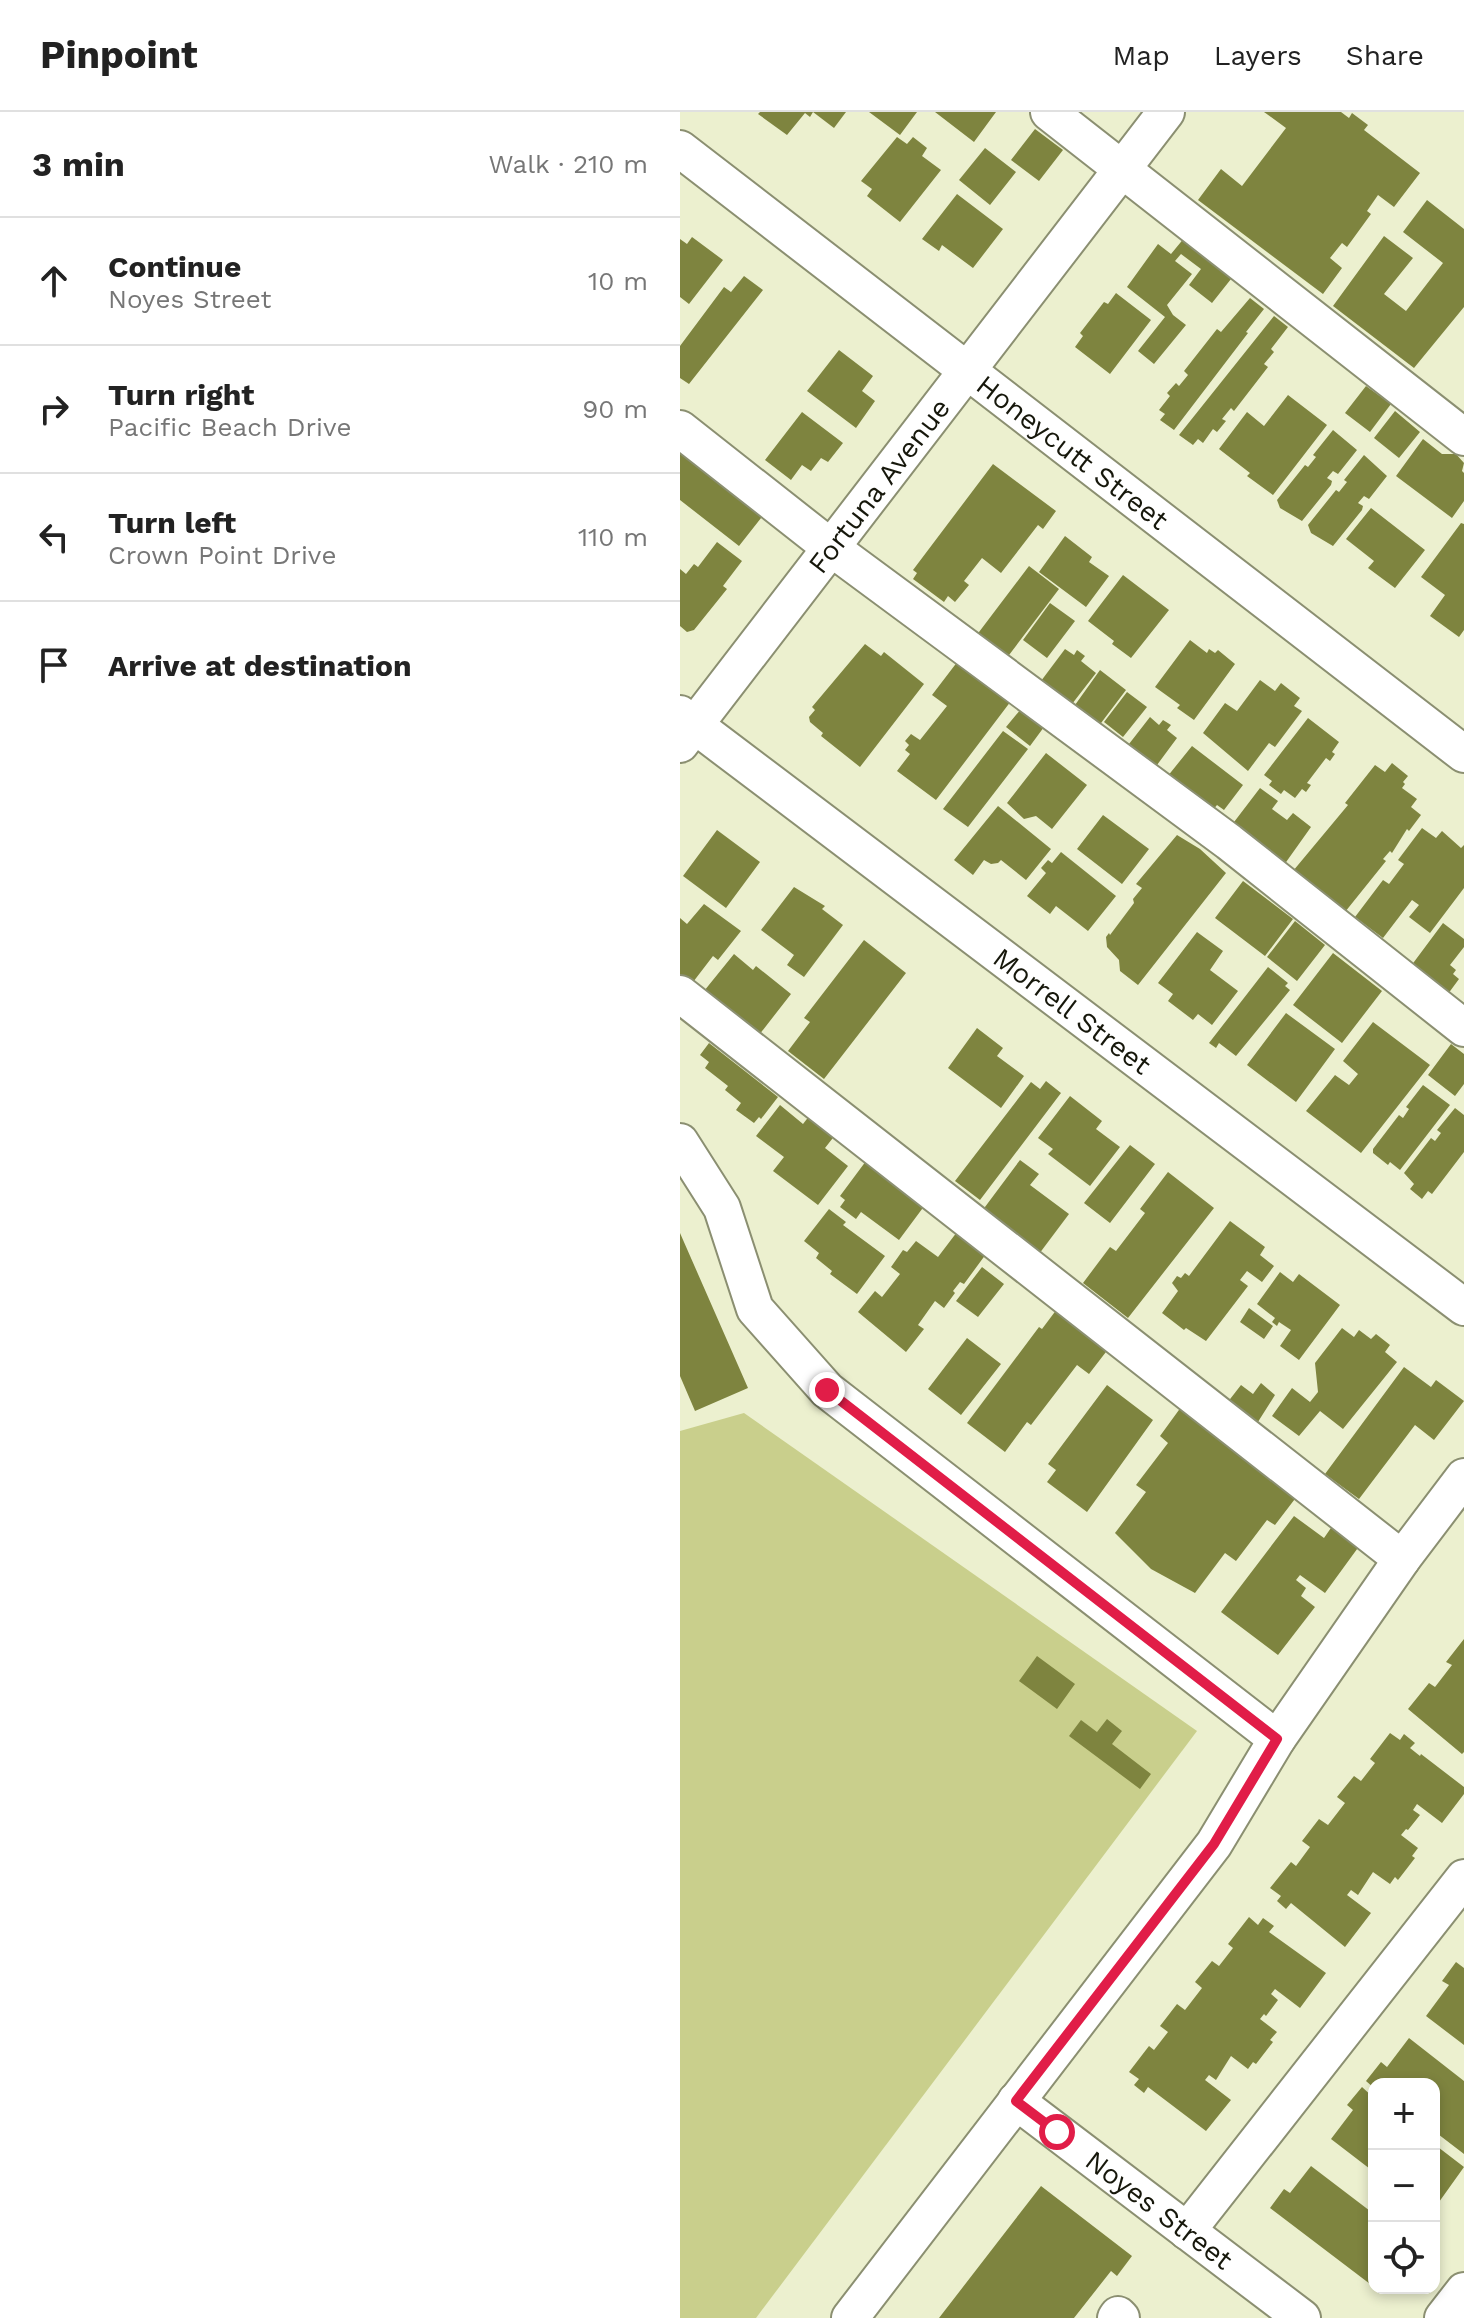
<!DOCTYPE html>
<meta charset="utf-8">
<style>
body{margin:0;font-family:"Work Sans",sans-serif;background:#f2f2f2;color:#222}
.controls{position:absolute;right:24px;bottom:24px;display:grid;overflow:hidden;border-radius:16px;box-shadow:0 4px 12px #0003}
.controls button{width:72px;height:72px;display:grid;place-items:center;padding:0;border:0;border-bottom:2px solid #e0e0e0;background:#fff;color:#222;font:40px sans-serif}
.stop{position:absolute;width:24px;height:24px;margin:-18px;border:6px solid #e11d48;border-radius:50%;background:#fff}
.stop.end{background:#e11d48;border-color:#fff;box-shadow:0 2px 8px #0008}
.list{margin:0;padding:0;list-style:none}
h2{display:flex;justify-content:space-between;align-items:center;height:104px;margin:0;padding:0 32px;font-size:34px}
h2 small{font-size:26px;font-weight:400;color:#767676}
.list li{display:grid;grid-template-columns:52px 1fr auto;gap:24px;align-items:center;box-sizing:border-box;height:128px;padding:0 32px;border-top:2px solid #e0e0e0}
.list b{display:block;font-size:30px;white-space:nowrap}
.list p{margin:0;font-size:26px;white-space:nowrap;color:#767676}
.list em{font-size:26px;font-style:normal;color:#767676}
.icon{flex:none;width:44px;height:44px;fill:none;stroke:currentColor;stroke-width:2;stroke-linecap:round;stroke-linejoin:round}
.map{position:relative;flex:none;width:784px;height:2206px;overflow:hidden}
header{display:flex;align-items:center;gap:48px;box-sizing:border-box;height:112px;padding:0 40px;background:#fff;border-bottom:2px solid #e0e0e0}
header strong{font-size:38px}
nav{display:flex;gap:44px;margin-inline-start:auto;font-size:28px}
main{display:flex}
aside{flex:1;background:#fff}
.map>svg:first-child{display:block}
</style>
<header>
<strong>Pinpoint</strong>
<nav><a>Map</a><a>Layers</a><a>Share</a></nav>
</header>
<main>
<aside>
<h2>3 min<small>Walk · 210 m</small></h2>
<ul class="list">
<li><svg class="icon" aria-label="ahead" viewBox="0 0 24 24"><path d="M12 20V5M6 11l6-6 6 6"/></svg><div><b>Continue</b><p>Noyes Street</p></div><em>10 m</em></li>
<li><svg class="icon" aria-label="right" viewBox="0 0 24 24"><path d="M7 20v-9h11M14 6l5 5-5 5"/></svg><div><b>Turn right</b><p>Pacific Beach Drive</p></div><em>90 m</em></li>
<li><svg class="icon" aria-label="left" viewBox="0 0 24 24"><path d="M17 20v-9H6M10 6l-5 5 5 5"/></svg><div><b>Turn left</b><p>Crown Point Drive</p></div><em>110 m</em></li>
<li><svg class="icon" aria-label="arrive" viewBox="0 0 24 24"><path d="M6 21V4h12l-3 4 3 4H6"/></svg><div><b>Arrive at destination</b></div></li>
</ul>
</aside>
<div class="map">
<svg width="784" height="2206" viewBox="0 0 784 2206">
<rect width="100%" height="100%" fill="#ecf0cf"/>
<path fill="#c9cf8c" d="M64,1301L517,1619L76,2206H0V1319Z"/>
<path fill="#7e843f" d="M80,0H166L154,16L133,0L130,5L125,1L107,23L78,2Z
M189,0H237L220,23Z
M255,0H316L294,30Z
M584,0H661L669,6L672,1L688,13L684,18L740,61L714,95L698,83L687,99L691,102L667,135L662,131L650,146L662,156L643,182L518,88L541,57L562,74L606,16Z
M355,17L383,38L359,69L331,48Z
M217,25L227,32L233,25L247,36L242,44L261,58L220,110L187,84L192,77L181,69Z
M305,36L336,60L310,93L279,68Z
M277,82L323,117L293,156L262,133L259,139L242,127Z
M747,88L784,117V195L734,256L653,194L704,124L733,146L704,182L726,199L763,151L723,120Z
M12,125L43,148L9,192L0,185V127L7,132Z
M505,125L532,146L529,149L539,157L541,154L547,159L545,162L551,167L532,191L509,173L521,157L501,142L495,149L512,162L487,193L493,203L506,213L474,252L458,239L485,205L447,175L478,132L491,142Z
M64,164L83,178L9,272L0,266V234L44,175L51,180Z
M436,181L471,208L430,262L395,235L403,224L400,221L424,190L428,192Z
M570,186L584,197L566,220L568,221L494,318L480,308L485,302L479,298L490,284L487,281L496,271L499,274L508,263L504,259L537,217L541,220Z
M594,204L608,215L591,237L594,240L584,252L588,255L554,299L551,296L542,307L546,309L537,320L533,317L523,331L518,327L513,333L499,323Z
M159,238L193,264L182,279L195,289L176,316L127,279Z
M686,274L711,292L690,320L665,301Z
M608,283L647,313L593,383L567,364L570,361L539,337L567,300L584,314Z
M715,299L740,320L719,346L694,326Z
M122,300L163,331L148,350L141,346L131,359L122,353L111,368L85,348Z
M653,318L677,338L658,362L653,359L647,366L652,369L651,373L622,409L600,396L597,388L625,353L628,355L636,345L633,343Z
M743,327L762,342H776L784,351L782,359L784,361V389L772,406L716,364Z
M0,335L85,401L59,434L0,388Z
M684,343L707,364L689,387L684,384L678,391L683,394L682,398L653,434L631,421L628,413L656,378L659,380L667,370L664,368Z
M313,352L376,399L363,417L358,413L321,461L302,446L284,469L289,473L275,490L268,484L264,490L233,467L237,461L233,458Z
M691,396L745,438L715,476L688,456L694,449L666,427Z
M781,411L784,412V518L779,525L750,504L765,483L741,465Z
M385,424L412,445L409,450L429,464L406,495L359,460Z
M37,430L62,449L43,474L47,477L14,518L7,520L0,514V457L6,462L14,452L18,455Z
M349,454L379,477L326,547L296,524Z
M443,463L489,498L451,546L432,532L434,529L408,509Z
M370,491L395,509L367,546L343,528Z
M510,528L527,541L529,537L535,541L538,538L555,552L514,608L497,596L500,593L475,575Z
M185,532L201,544L204,540L244,572L180,655L141,624L143,621L130,610L129,605L135,598L132,595Z
M385,537L394,543L397,538L405,544L401,549L416,561L392,592L361,569Z
M278,549L331,589L256,688L217,659L230,642L225,638L229,633L225,629L231,622L240,628L267,594L252,583Z
M420,558L446,578L415,619L390,600Z
M580,568L595,579L601,571L620,586L614,594L622,599L595,635L589,631L568,659L523,621L545,591L557,599Z
M447,580L467,595L443,625L424,610Z
M341,597L364,615L350,634L326,615Z
M470,605L479,613L483,608L491,613L487,618L497,626L477,653L449,632Z
M628,606L659,630L652,640L655,642L650,649L646,646L627,671L631,673L626,680L622,677L615,686L604,678L601,682L589,673L592,669L584,663Z
M323,619L348,637L288,715L263,697Z
M512,634L563,673L544,698L537,693L532,699L487,665Z
M366,641L407,673L372,717L356,704L344,707L327,691Z
M712,651L728,664L723,670L725,672L722,676L737,687L731,695L741,703L729,719L727,717L712,741L710,739L703,747L706,749L665,800L613,759L668,693L665,691L695,653L705,660Z
M580,676L598,689L592,697L607,708L613,701L631,715L604,753L551,714Z
M318,694L371,737L346,768L321,748L318,751L311,752L304,748L293,763L274,748Z
M423,703L469,737L442,772L397,737Z
M742,716L756,726L762,719L781,736L784,733V776L750,821L729,805L739,793L732,788L703,826L675,805L703,768L709,772L724,752L718,748Z
M37,718L80,750L46,796L3,764Z
M497,723L520,737L546,761L458,873L440,859L439,848L427,835L426,825L429,821L430,823L454,791L453,787L462,776L456,772Z
M381,740L436,784L408,819L376,794L370,802L347,784L366,761L361,756L368,748L372,751Z
M563,769L613,807L585,844L535,806Z
M114,775L145,794L142,797L163,813L124,865L107,853L114,843L81,818Z
M24,792L61,819L38,848L33,844L10,874L0,867V806L7,812Z
M615,809L645,833L617,869L587,845Z
M763,811L784,827V835L770,853L776,858L773,862L779,867L765,886L728,858Z
M517,820L543,839L530,858L558,879L532,913L518,902L513,908L488,889L493,882L478,871Z
M184,828L226,861L144,967L108,939L130,910L124,906Z
M653,841L702,879L662,931L613,893Z
M54,842L73,858L76,854L111,882L79,923L20,884Z
M588,855L608,871L605,874L610,878L556,944L539,931L536,936L529,931Z
M606,901L655,937L616,990L567,953Z
M693,910L750,953L681,1041L626,999L655,963L669,973L678,962L663,949Z
M297,916L323,936L317,944L344,964L321,996L268,956Z
M29,931L98,985L81,1007L79,1005L74,1011L56,998L61,991L45,978L48,974L25,956L29,950L20,943Z
M771,932L784,942V972L775,984L748,963Z
M366,969L381,981L300,1088L275,1069L351,970L360,977Z
M743,973L770,993L720,1058L710,1050L708,1053L693,1041V1037L719,1003L723,1006L729,997L726,995Z
M390,984L422,1009L416,1017L440,1035L410,1074L368,1042L373,1037L358,1026Z
M100,993L123,1012L130,1003L156,1022L145,1036L168,1054L138,1093L93,1059L104,1045L76,1024Z
M775,996L784,1003V1040L752,1082L748,1079L742,1087L730,1077L734,1072L724,1061L751,1026L755,1029L761,1021L757,1018Z
M450,1033L475,1052L430,1111L404,1091Z
M340,1048L359,1062L350,1073L389,1102L359,1142L302,1099Z
M186,1049L245,1093L219,1128L181,1100L176,1107L160,1095L165,1088L160,1084Z
M488,1060L534,1096L448,1206L403,1171L430,1135L436,1139L465,1101L460,1097Z
M149,1097L166,1110L163,1113L205,1144L177,1182L150,1162L152,1159L136,1146L139,1141L124,1129Z
M550,1109L585,1135L580,1143L594,1154L582,1170L567,1159L560,1168L568,1174L526,1229L506,1216L504,1218L482,1201L498,1179L492,1171L497,1164L501,1166L505,1161L509,1164Z
M277,1120L306,1142L284,1172L280,1170L273,1179L275,1181L264,1196L255,1189L238,1213L244,1217L226,1240L178,1200L195,1179L202,1185L220,1162L211,1155L223,1138L227,1140L236,1129L258,1145Z
M0,1121L68,1276L15,1299L0,1264Z
M302,1155L324,1172L298,1205L276,1189Z
M600,1160L613,1170L619,1162L660,1193L619,1248L600,1234L611,1218L599,1210L597,1214L592,1210L595,1206L577,1192Z
M569,1196L593,1214L584,1227L560,1210Z
M377,1197L429,1236L409,1262L397,1253L351,1313L347,1310L325,1340L287,1311L359,1215L362,1217Z
M662,1216L674,1225L679,1218L691,1227L696,1222L710,1233L705,1240L717,1250L663,1317L640,1299L619,1324L592,1304L612,1276L630,1290L638,1280L635,1251Z
M287,1226L321,1252L281,1303L248,1277Z
M724,1255L751,1275L756,1268L784,1289L754,1328L735,1313L679,1387L645,1362Z
M581,1271L595,1283L576,1313L547,1291L561,1273L573,1282Z
M427,1273L473,1308L407,1400L367,1370L376,1358L368,1352Z
M504,1291L621,1379L595,1413L587,1408L556,1449L545,1441L515,1481L471,1457L435,1421L466,1380L456,1373L488,1331L480,1324Z
M614,1404L644,1426L653,1413L680,1433L645,1481L620,1463L616,1468L626,1476L621,1484L635,1495L598,1543L541,1500Z
M784,1527V1640L782,1642L728,1597L749,1571L755,1575L772,1553L766,1550Z
M357,1544L395,1572L377,1597L339,1569Z
M427,1607L442,1619L432,1632L471,1662L460,1677L389,1624L401,1608L417,1620Z
M710,1621L720,1628L724,1622L735,1631L730,1636L740,1644L741,1642L784,1675V1682L762,1711L737,1692L733,1698L740,1703L728,1718L726,1717L721,1723L738,1736L732,1744L735,1746L718,1768L715,1765L710,1772L693,1760L678,1783L671,1778L667,1783L691,1801L665,1835L611,1791L606,1797L597,1789L601,1784L590,1776L611,1750L616,1754L630,1735L622,1729L639,1707L648,1713L665,1691L657,1685L674,1664L681,1669L695,1651L690,1647Z
M569,1805L578,1813L583,1806L594,1814L589,1820L646,1861L620,1896L595,1877L591,1882L598,1888L586,1904L584,1902L580,1907L597,1920L590,1928L593,1930L576,1952L573,1950L568,1957L551,1944L536,1968L529,1963L525,1968L551,1988L526,2019L468,1975L464,1981L454,1973L459,1967L449,1960L469,1934L474,1938L488,1920L480,1914L497,1892L505,1898L522,1876L515,1870L532,1849L539,1854L553,1836L548,1832Z
M776,1850L784,1856V1933L746,1904L769,1873L762,1869Z
M729,1926L784,1969V2042L754,2019V1972H694V1976L686,1969L701,1950L707,1955Z
M682,1975L694,1986V2060L651,2027L673,1998L667,1993Z
M754,2032L784,2055L754,2097Z
M631,2054L694,2102V2175L590,2096L604,2077L610,2081Z
M361,2074L452,2144L437,2164L431,2159L394,2206H259Z"/>
<g fill="none" stroke-linecap="round" stroke-linejoin="round">
<defs>
<g id="minor">
<path d="M369,0L784,325"/>
<path id="s1" d="M0,37L784,642"/>
<path d="M0,317L150,435L549,730L784,916"/>
<path id="s2" d="M0,602L784,1195"/>
<path id="s3" d="M0,632L486,0"/>
<path d="M0,882L722,1447"/>
<path d="M0,1030L42,1096L75,1197L147,1278L597,1627"/>
<path id="s4" d="M336,1989L622,2206"/>
<path d="M507,2119L784,1766"/>
<path d="M170,2206L534,1732L597,1627L722,1447L784,1365"/>
<path d="M436,2206L438,2203L441,2206"/>
<path d="M763,2206L784,2179"/>
</g>
</defs>
<use href="#minor" stroke="#8b8f71" stroke-width="40"/>
<use href="#minor" stroke="#fff" stroke-width="36"/>
</g>
<g fill="none" stroke-linecap="round" stroke-linejoin="round">
<path stroke="#e11d48" stroke-width="10" d="M147,1278L597,1627L534,1732L336,1989L377,2020"/>
</g>
<g text-anchor="middle" stroke-width="8" stroke-linejoin="round" paint-order="stroke">
<g font-size="28" fill="#16170b" stroke="#ecf0cf">
<text dy="10" stroke="none"><textPath href="#s1" startOffset="496">Honeycutt Street</textPath></text>
<text dy="10" stroke="none"><textPath href="#s3" startOffset="326">Fortuna Avenue</textPath></text>
<text dy="10" stroke="none"><textPath href="#s2" startOffset="492">Morrell Street</textPath></text>
<text dy="10" stroke="none"><textPath href="#s4" startOffset="180">Noyes Street</textPath></text>
</g>
</g>
</svg>
<div class="controls">
<button>+</button>
<button>−</button>
<button><svg class="icon" aria-label="locate" viewBox="0 0 24 24"><circle cx="12" cy="12" r="6"/><path d="M12 2v4M12 18v4M2 12h4M18 12h4"/></svg></button>
</div>
<div class="stop" style="left:377px;top:2020px"></div>
<div class="stop end" style="left:147px;top:1278px"></div>
</div>
</main>
